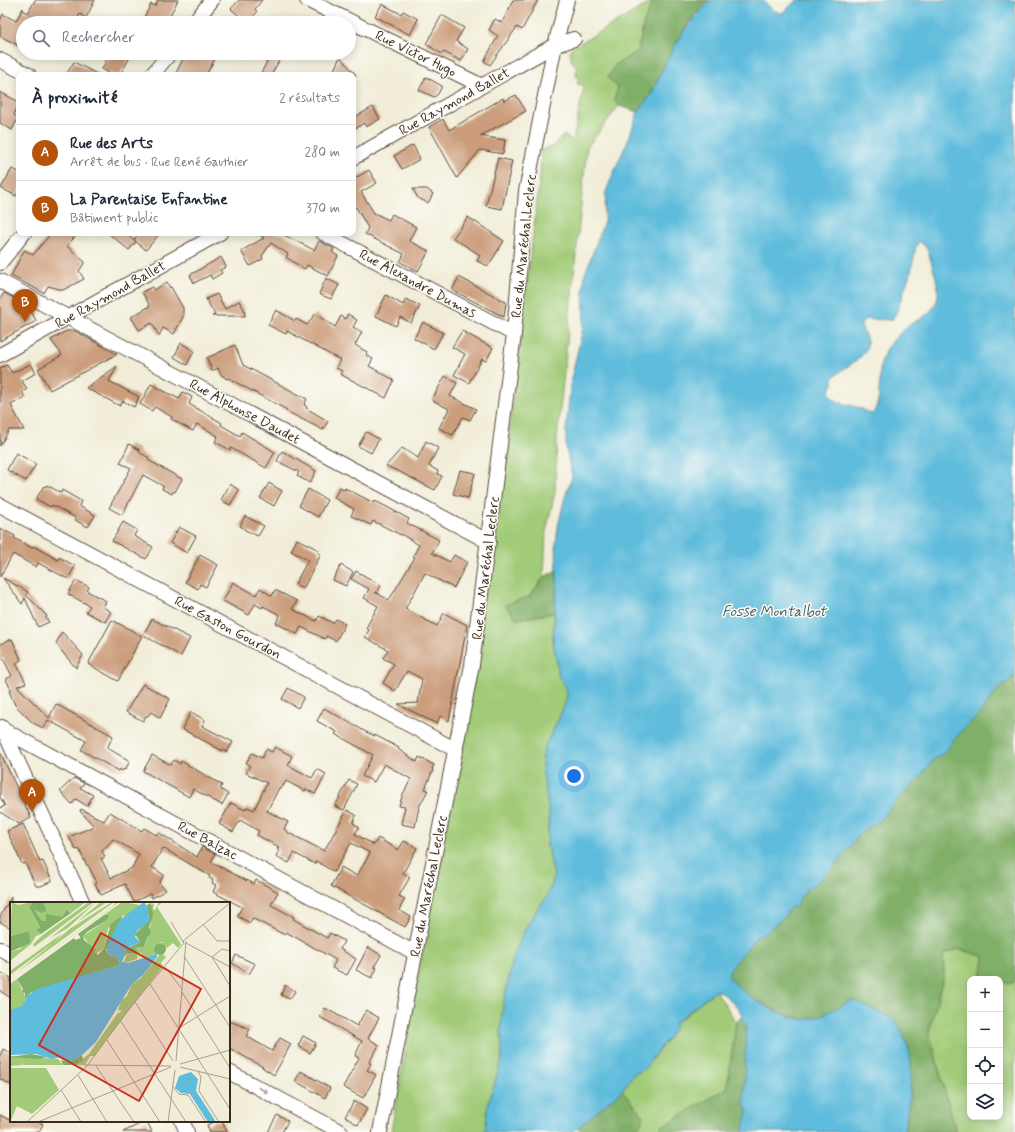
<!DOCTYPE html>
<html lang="fr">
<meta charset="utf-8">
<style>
body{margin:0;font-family:Mynerve,sans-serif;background:#f6f6f7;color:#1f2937}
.controls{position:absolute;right:12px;bottom:12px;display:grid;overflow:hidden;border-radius:8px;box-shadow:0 2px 10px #0003}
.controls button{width:36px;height:36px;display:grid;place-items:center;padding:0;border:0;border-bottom:1px solid #e0e1e3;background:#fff;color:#1f2937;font:20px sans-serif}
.you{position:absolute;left:574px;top:776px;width:14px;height:14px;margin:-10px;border:3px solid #fff;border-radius:50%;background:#1a73e8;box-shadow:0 0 0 6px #1a73e833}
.badge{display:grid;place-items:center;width:26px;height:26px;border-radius:50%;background:#b45309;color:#fff;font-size:13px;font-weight:700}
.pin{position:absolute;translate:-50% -33px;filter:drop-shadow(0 1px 2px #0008)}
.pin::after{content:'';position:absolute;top:21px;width:14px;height:12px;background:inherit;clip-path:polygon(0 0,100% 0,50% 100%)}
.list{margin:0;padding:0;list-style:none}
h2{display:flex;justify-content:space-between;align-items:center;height:52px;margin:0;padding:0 16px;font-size:17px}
h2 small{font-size:13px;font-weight:400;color:#747a83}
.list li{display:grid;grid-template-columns:26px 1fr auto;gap:12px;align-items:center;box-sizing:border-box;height:56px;padding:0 16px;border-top:1px solid #e0e1e3}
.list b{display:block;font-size:15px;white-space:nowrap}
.list p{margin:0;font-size:13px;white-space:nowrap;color:#747a83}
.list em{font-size:13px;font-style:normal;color:#747a83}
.icon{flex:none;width:22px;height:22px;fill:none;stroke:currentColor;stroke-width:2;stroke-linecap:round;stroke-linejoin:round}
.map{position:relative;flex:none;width:1015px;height:1132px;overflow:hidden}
.search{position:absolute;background:#fff;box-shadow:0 2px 10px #0003;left:16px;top:16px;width:340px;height:44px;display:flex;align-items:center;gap:10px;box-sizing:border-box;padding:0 14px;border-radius:22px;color:#747a83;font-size:15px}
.panel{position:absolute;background:#fff;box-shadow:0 2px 10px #0003;left:16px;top:72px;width:340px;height:164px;border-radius:8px}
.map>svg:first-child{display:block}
</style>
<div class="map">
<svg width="1015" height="1132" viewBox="0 0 1015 1132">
<rect width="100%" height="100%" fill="#fdfcf7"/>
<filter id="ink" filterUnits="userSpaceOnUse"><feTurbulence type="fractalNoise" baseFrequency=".025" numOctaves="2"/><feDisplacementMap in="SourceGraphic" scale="8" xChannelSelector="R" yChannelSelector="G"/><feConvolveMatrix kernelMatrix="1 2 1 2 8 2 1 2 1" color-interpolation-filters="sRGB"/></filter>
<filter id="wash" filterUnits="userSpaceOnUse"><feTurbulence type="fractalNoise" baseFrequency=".012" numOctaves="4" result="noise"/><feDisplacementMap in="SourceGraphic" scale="16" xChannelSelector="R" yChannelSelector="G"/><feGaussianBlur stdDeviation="0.9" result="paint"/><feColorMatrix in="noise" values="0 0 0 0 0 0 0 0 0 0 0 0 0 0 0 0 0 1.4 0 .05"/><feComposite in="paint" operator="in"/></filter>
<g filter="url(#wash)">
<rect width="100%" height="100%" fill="#f1edd8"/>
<path fill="#a1cb78" stroke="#6e7a4b" d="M653,1L644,22L638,51L614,66L618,88L614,100L619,106L587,147L557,440L555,492L546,532L544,577L530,596L517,619L554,613C554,623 552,633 553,643C554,653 559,664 558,675C562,681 567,687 567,695C566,707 550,736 544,748L542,767L549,813L547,846L554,875L552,884L547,897L538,908L518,946L514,955L503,1005L501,1027L502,1059L485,1132H391L499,514L540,176L541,150L552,146L564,135L573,141L584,86L577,84L579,79L576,77L577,68L571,60L570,49Z
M958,949L985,957L981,979H970V1117H1000V983L1015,982V1132H956L929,1032L944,973L943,955Z
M716,991L736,1022L727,1088L661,1127L660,1132H636L644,1117L622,1090L635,1073L642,1071L670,1036L675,1022L688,1014L703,1000Z"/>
<path fill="#80af68" stroke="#5e6c43" d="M655,0H710C680,25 668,61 651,94C648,101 642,106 638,112L619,106L614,100L618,88L608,78L614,66L638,51L644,22L653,1Z
M556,570L557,583L554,613L517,619L505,605L530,596L544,577Z
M1015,674V982L1000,983V979H981L984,956L958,949L943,955L944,973L929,1032L956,1132H905L910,1101L911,1064L909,1048L900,1027L893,1019L863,1005L829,1012L817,1017L804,1019L787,1015L762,1004L747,995L729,978L728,973L730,969L758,935Z
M745,1014L749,1050L750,1123L744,1132H660L661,1127L727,1088L736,1022Z
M622,1090L644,1117L636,1132H584L577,1128Z"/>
<path fill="#5ebcdc" stroke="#4c737d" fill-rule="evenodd" d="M710,0H763C769,6 773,12 782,13L797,0H1015V676L1006,683L1001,686L974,720L968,724L950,744L944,753L934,759L923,774L900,797L879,821L862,831L838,862L817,883L806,889L805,893L800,897L798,905L794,908L791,906L785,916L765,933L758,935L730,969C729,972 728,976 730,978C731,981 734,983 736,985C751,999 783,1019 804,1019C821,1019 838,1006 853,1000L893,1019L900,1027L909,1049L911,1064V1080L905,1132H743L748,1111L744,1105L746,1027L740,1011L722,992L716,991C701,999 690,1013 675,1022V1027L670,1036L656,1053L646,1067L642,1071L635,1073L622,1090L573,1132H485L488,1105L502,1059L501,1027L503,1005L514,955L524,931L538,908L547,897L552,884L554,875L547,846L549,813L542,767L544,748C550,736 566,706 567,695C567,687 562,681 558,675V669L553,641L557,583L556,544L558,526L565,497L572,477L566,447V429L571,379L583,328L584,308L583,292L585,274L604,222L606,192L613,174L629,138L638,112L652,93L669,56L683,32ZM919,241L925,246L928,251C931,264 938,279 938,293C938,305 930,313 920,319C918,321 915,321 912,323C902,331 891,341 885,352C875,371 884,394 874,412L872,414C867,412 862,408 857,407C848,404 832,403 829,392L833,384V378C842,367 867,359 867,344C868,336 861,331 861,323L866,319L892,320L897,311L911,271L916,247Z"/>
<g id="blocks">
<path fill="#cb9d7b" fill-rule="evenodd" d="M35,0H95L86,18L80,14L75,23H23V48L0,36V21L3,14L16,21L23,8V11L28,13Z
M158,0H178L166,23H141L151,4L155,6Z
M239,0H262L255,9L257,12L250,21L247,19L245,21L231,9Z
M513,0H538L522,30L517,27L490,65L484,61L498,36L489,30L495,19L502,23Z
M382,4L401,14L403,11L418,19L410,35L375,16Z
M442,15L464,28L456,41L468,49L461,61L444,52L442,54L426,44Z
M110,53H117L129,59L120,75H113L102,69Z
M186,53H218L206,75H175Z
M270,56L279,61L271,75H260Z
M340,57L356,75H344L334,70Z
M74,62L99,75H66Z
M426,77L442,86L438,94L434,97L419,90Z
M0,92L19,102L14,115L18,118L12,130L0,123Z
M516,95L526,111L480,136L505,140L503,154L480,150L457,178L429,127L443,119L449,130L503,98L504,101Z
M373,107L380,119L366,127L364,123L353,130V118Z
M413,145L420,159L402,169L394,156Z
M498,158L512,161L502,209L486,206Z
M12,169L19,172V190L16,196L1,188Z
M369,170L377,183L361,192L374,213L389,220L392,214L416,227L409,241L429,251L418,271L400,262L404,254L365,234L368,228L356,207L353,209V177L354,179Z
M413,189H427L433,194L428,203L418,198Z
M468,217L504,241L488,266L477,261L480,255L453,238Z
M51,233H78L67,246L85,262L79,271L84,279L63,290L48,286L44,293L11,276L22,254L25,250L33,255Z
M108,233H125L136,242L129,250Z
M139,233H160L146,250L134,240Z
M257,233H280L314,250L319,241L334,249L332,252L338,256L328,276L307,265L305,269L295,263L286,257L288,254L271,243L262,256L263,259L250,266L241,251L264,238Z
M221,257L226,267L220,270L222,273L212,279L210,275L194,283L190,275Z
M459,277L506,302L504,317L452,290Z
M326,278L339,285L331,299L319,294Z
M167,282L170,288L171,287L183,308V317L174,334L163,328L159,336L152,323L139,330L131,317L150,306L142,292L152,287L154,290Z
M4,293L28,305L36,321L0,341V299Z
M217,294L225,309L239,301L244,309L245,316H212L215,315L206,299Z
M386,295L403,305L406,299L420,306L411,323L400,317L396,326L376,316Z
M276,310L295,321L296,319L307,325L315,314L335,327L341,316L345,319L348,314L357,320L353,327L362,332L355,345L367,352L366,355L373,359L369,366L394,380L386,398L340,374L342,371L336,368L340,360L287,331L286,334L268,325Z
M423,322L443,333L434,349L414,338Z
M66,331H75L117,354L50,390L38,369L62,355L51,340Z
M462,331L493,348L486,361L482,359L469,383L454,375L465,354L452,347Z
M181,343L194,351L187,365L174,357Z
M235,345L243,365L307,399L304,405L307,407L306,408L328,421L323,430L286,411L287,410L228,378L226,379L224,376H222L218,368L212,371L207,358Z
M31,364L36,373L22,381L27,389L22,392L25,397L11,405L24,430H9L0,446V368L7,365L12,373Z
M117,366L109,381L139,397L134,407L123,401L120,406L86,388Z
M445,376L457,383L450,396L476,409L470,420L463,417L453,435L439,428L449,409L432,400Z
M151,384L179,399L183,392L192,397L189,404L222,423L221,425L240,436L242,432L275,452L266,468L231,448L230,450L215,442L218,436L197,424L193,431L171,419L172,417L155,407L152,411L140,404Z
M366,432L379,439L371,453L358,446Z
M426,441L438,448L429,466L438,471L437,474L442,476L435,490L398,471L386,466L402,448L418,458Z
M129,444L140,450L139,452L149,458L148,460L182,479L175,492L173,491L172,494L162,489L163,486L143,475L122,515L109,508L131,468L120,463Z
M282,451L316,471L310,483L297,476L299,472L277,461Z
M16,453L36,464L26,481L7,470Z
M460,470L475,473L468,498L453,494Z
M269,483L282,491L274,506L260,498Z
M230,484L239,490L230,505L221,500Z
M47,485L61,493L62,490L81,501L79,506L95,515L88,527L75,520L76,518L52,505L51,507L36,499L44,486L46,487Z
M340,487L345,490V488L374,503L375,501L387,507L409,519L407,523L439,540L432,553L450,562L454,555L467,562L454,588L425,573L405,609L437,626L444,613L467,625L449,721L440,716L437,724L398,704L418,703L422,679L407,671L395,691L383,683L394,664L383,658L388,650L365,637L369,630L366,628L378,606L364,598L369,589L351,579L356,571L381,585L377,593L375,592L389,600L415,557L413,556L419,545L401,534V535L373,521L371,525L351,516L354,509L334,498Z
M308,489L327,500L318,517L299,506Z
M245,516L264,526L258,536L245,530V529L240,526Z
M123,522L137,530L134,536L153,547L146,559L112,541Z
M179,527L196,536L187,553L170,543Z
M0,528L15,536L14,538L32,548L33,546L58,560L59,557L75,566L68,579L38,563L36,567L13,554L0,577Z
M297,539L319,550L318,553L321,554L303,589L295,584L308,560L291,551Z
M200,555L218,565L206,587L200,584L198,589L185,582Z
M341,565L353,572L346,586L333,580Z
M3,578L28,592L26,595L47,616L46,618L49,622L38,627L25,598L22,604Z
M76,580L89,587L87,591L106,601L103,607L111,612L105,622L86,612L90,606L68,594Z
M233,582L256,595L260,588L272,596L275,590L297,601L292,609L316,621L319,616L333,623L336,619L345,624L336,641L326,636L325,639L301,627L297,634L276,623L280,615L263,606L262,608L255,604L249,615L223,601Z
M152,619L190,638L181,656L143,635Z
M112,620L142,636L118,681L88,664Z
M62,632L83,655L76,668L63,653L56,643Z
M12,639L21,660L16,663L26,683L17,686L49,718L56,704L113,736L107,748L130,761L125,770L124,769L122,771L120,769L119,771L81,750L86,741L48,720L43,728L33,723L15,705L9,691L12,689L11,690L6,679L12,676L3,658L0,659V644Z
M143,684L170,699L160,718L151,712L148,716H146L143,721L126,712Z
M288,688L304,697L298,708L282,699Z
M324,708L366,732L375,736V735L399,748L398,749L417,762L419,757L434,765L432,769L433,770L425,789L428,790L419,807L415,827L401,824L405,807L399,806L403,794L411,779L384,764L374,782L362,776L373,755L335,734L337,732L317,721Z
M191,712L205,720L202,726L233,742L227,752L223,750V751L182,729Z
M275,747L292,756L288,765L312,778L317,769L326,774L315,794L306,789L305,791L286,781L281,789L279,788L267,811L288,822L284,829L289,833L324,851L347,810L356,815L353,823L359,827L355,834L374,845L378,838L398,850L404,841L417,848L403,873L410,877L399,896L405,899L399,910L411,917L405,927L331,886L341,867L357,876L370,853L351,843L334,872L316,861L315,864L294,853L289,863L276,856L279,851L277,849L279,847L257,835L259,831L240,820L233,832L219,824L231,803L245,810L247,807L254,810L267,783L246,773L250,765L246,763L252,753L262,758L266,749L272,752Z
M0,752L31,818L19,824L0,812V808L5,806L0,797Z
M152,755L171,765L174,760L180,764L181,761L222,785L220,789L228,794L222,805L193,789L189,797L143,771Z
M74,778L84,783L80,788L93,795L87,806L76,799L72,804L60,791Z
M349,780L357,784L344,810L335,806Z
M81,809L104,821L110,812L142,831L144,828L156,835L158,832L197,857L202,847L215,854L211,862L247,881V880L254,884L256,880L278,892L271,905L294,917L293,919L327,938L330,933L344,941L340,949L356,959L347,975L332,968L336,960L286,932L285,935L252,918L250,923L237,916L242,907L213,892L216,885L212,883L213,880L209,878L210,876L163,848L152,867L164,875L159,883L166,890L152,898L150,894L134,902L125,884L101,895L95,884L97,883L88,865L87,866L79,849L76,850L69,837L94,826L80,811ZM113,839L139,854L132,868L111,878L101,859L105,857L102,851Z
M23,824L40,862L43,861L52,881L41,886H36L25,863L22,864L7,831Z
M11,897V928L0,922V917Z
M368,947L381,955L374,967L377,968L372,978L356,970Z
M236,955L255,964L249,974L232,963Z
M0,972L11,978V998L0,991Z
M285,985L295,991L290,999L281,995Z
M325,1008L357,1026L366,1010L379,1018L368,1038L379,1045L369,1063L371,1064L367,1070L376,1075L363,1098L343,1087L359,1058L355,1056L362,1041L320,1017Z
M229,1021L250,1029L246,1036L272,1051L280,1038L291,1044L274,1075L263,1068V1067L229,1048Z
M303,1036L316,1043L310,1053L298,1046Z
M3,1049L11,1053V1085L0,1079V1055Z
M301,1071L330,1088L325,1098L295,1081Z
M354,1101L367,1109L358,1125L345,1117Z
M0,1115L11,1121H36L43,1124L39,1132H0Z
M277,1115L288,1121L282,1132H268Z
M147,1121L152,1132H123L146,1121Z
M215,1121H222L227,1132H210L207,1125Z"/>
</g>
</g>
<g filter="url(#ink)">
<use href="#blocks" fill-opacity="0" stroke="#56473a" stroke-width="1"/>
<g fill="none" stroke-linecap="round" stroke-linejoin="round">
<defs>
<path id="street" d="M307,0L482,86
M194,23L212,0
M0,60L29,75
M152,75L170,53
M353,158L555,45L574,39
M323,233L514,334
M0,263L24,233
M0,281L489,542
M0,355L220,233
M0,505L456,750
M2,727L83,903
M0,728L415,953
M0,949L11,955
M229,1072L341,1132
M182,1121L187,1132
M380,1132L472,665L514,334L526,191L555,45L567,0"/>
</defs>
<use href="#street" stroke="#56473a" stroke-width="16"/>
<use href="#street" stroke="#fff" stroke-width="14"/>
</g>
<defs><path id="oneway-solid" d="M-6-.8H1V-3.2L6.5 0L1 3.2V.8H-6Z"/></defs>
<use fill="#a79f9a" href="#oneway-solid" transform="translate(263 1090) rotate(28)"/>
</g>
<g text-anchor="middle" stroke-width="3" stroke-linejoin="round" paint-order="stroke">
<g font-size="14" fill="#3b2a1e" stroke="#fdfcf7">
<text transform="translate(416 53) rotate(26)" y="5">Rue Victor Hugo</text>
<text transform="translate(454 101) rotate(-29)" y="5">Rue Raymond Ballet</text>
<text transform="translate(523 246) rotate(-84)" y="5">Rue du Maréchal Leclerc</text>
<text transform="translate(418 283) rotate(28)" y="5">Rue Alexandre Dumas</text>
<text transform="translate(110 294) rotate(-29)" y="5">Rue Raymond Ballet</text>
<text transform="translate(245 411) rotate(28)" y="5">Rue Alphonse Daudet</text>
<text transform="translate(485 568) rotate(-83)" y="5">Rue du Maréchal Leclerc</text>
<text transform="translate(228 627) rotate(28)" y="5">Rue Gaston Gourdon</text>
<text transform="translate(208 840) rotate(28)" y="5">Rue Balzac</text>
<text transform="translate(428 886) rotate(-79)" y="5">Rue du Maréchal Leclerc</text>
</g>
<g font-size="15" font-style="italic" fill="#475d60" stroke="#fdfcf7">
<text x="774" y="616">Fosse Montalbot</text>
</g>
</g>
<g transform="translate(10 902)">
<rect width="220" height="220" fill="#f1edd8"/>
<path d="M2,0L8,3L23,0L19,5L30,25L26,28L31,32L26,34L21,42L0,59V50L10,47L19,35V29L0,34ZM33,0H76L61,11L58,8L52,15H42L36,19H32L25,7L35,4ZM79,0H84L24,45L23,42L34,32ZM86,0L58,26L40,36L59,21ZM91,0H97L67,20L80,9ZM102,0H104L8,70L61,26ZM107,0H109L7,74L103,4ZM112,0L130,3L121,12L116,15L113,13L98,27L94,46L86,52L73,34L97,18L98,13H94ZM149,0H152L147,5L171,42L168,46L163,41L157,46L151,40L144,44L147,52L134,56L131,51L127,53V57L113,62L117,51H125L128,49L125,46L134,45L141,21L139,5L144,1L143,7L145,8ZM53,31L43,41L0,73V69ZM151,51L156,55L151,61L153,64L84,154H80L75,163H65L79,152L107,112L112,109L108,108L111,99L117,94L122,82L131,76ZM7,77L14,92L15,105L0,109V82ZM2,154L48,157L53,163H13L12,159V163L0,164V155ZM0,166H36L49,188L22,212L7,204L1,218Z" fill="#a1cb78"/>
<path d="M23,0H33L35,4L36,9L32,11L25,8L32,19H36V12L52,15L57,8L61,11L31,32L26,28L30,25L19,5ZM141,1L143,13L139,25L141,32L137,35L134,45L125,46L128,49L125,51H117L111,58L116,47L130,40L125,32L139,18L137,3ZM94,13H99L97,18L77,30L73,34L74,38L86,48L84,50L88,53L94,46L101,22L113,13L96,48L99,53L107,55L110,63L29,87L20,91L14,98L15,91L12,90L13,87L7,77L64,36L65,38L71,36L68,32ZM19,29L20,41L0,50V34ZM144 47a6 6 0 1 1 12 0a6 6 0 1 1-12 0ZM21,152L37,155L30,157L0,155ZM72,153L73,158L65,163H53L51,158L59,160Z" fill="#80af68"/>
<path d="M134,0L138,6L139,19L127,29L125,35L130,40L117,46L112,60L118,61L147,52V55L133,73L122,82L86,140L72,153L59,160L52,155L42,157L26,152L0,153V108L12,104L17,94L27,87L110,63L107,55L99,53L97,49V44L111,17ZM181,170L188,177L186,189L206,220H198L180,192L171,191L165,186L169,174Z" fill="#5ebcdc"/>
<path fill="none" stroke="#a89f8e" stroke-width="1" d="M161,20L173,40M193,22L207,39H220M176,41L220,65M174,42L173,39L220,1M220,49L212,47L202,55L220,84M174,54L220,125M155,65L172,87M140,82L220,207M172,90L220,166M125,100L163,159M110,118L176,220M169,126L220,94M97,138L150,220M166,159L176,39M170,162L220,148M74,163L161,164M86,164L124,220M170,165L220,177M188,169L191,175L189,189L209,220M68,173L97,220M163,185L169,192L178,193L196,220M51,188L71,220M17,220L77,164L119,107L173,42M28,220L161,165M158,220L165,168"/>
<path fill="#c8321e" fill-opacity="0.15" stroke="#c8321e" stroke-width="2" d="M91,31L191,87L129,199L29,143Z"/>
<rect width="220" height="220" fill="none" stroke="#3b2a1e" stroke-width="2"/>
</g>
</svg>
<div class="controls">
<button>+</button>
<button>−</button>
<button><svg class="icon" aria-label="locate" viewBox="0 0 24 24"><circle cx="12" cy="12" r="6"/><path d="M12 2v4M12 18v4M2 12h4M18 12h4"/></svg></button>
<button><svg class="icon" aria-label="layers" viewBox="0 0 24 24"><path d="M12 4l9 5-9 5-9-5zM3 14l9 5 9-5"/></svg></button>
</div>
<div class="you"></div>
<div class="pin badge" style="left:32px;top:812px">A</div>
<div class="pin badge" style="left:25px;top:322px">B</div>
<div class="search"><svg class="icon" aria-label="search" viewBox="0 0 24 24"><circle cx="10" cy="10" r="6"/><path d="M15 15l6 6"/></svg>Rechercher</div>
<section class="panel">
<h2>À proximité<small>2 résultats</small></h2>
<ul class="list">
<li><span class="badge">A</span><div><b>Rue des Arts</b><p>Arrêt de bus · Rue René Gauthier</p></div><em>280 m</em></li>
<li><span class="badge">B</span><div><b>La Parentaise Enfantine</b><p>Bâtiment public</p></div><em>370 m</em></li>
</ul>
</section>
</div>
